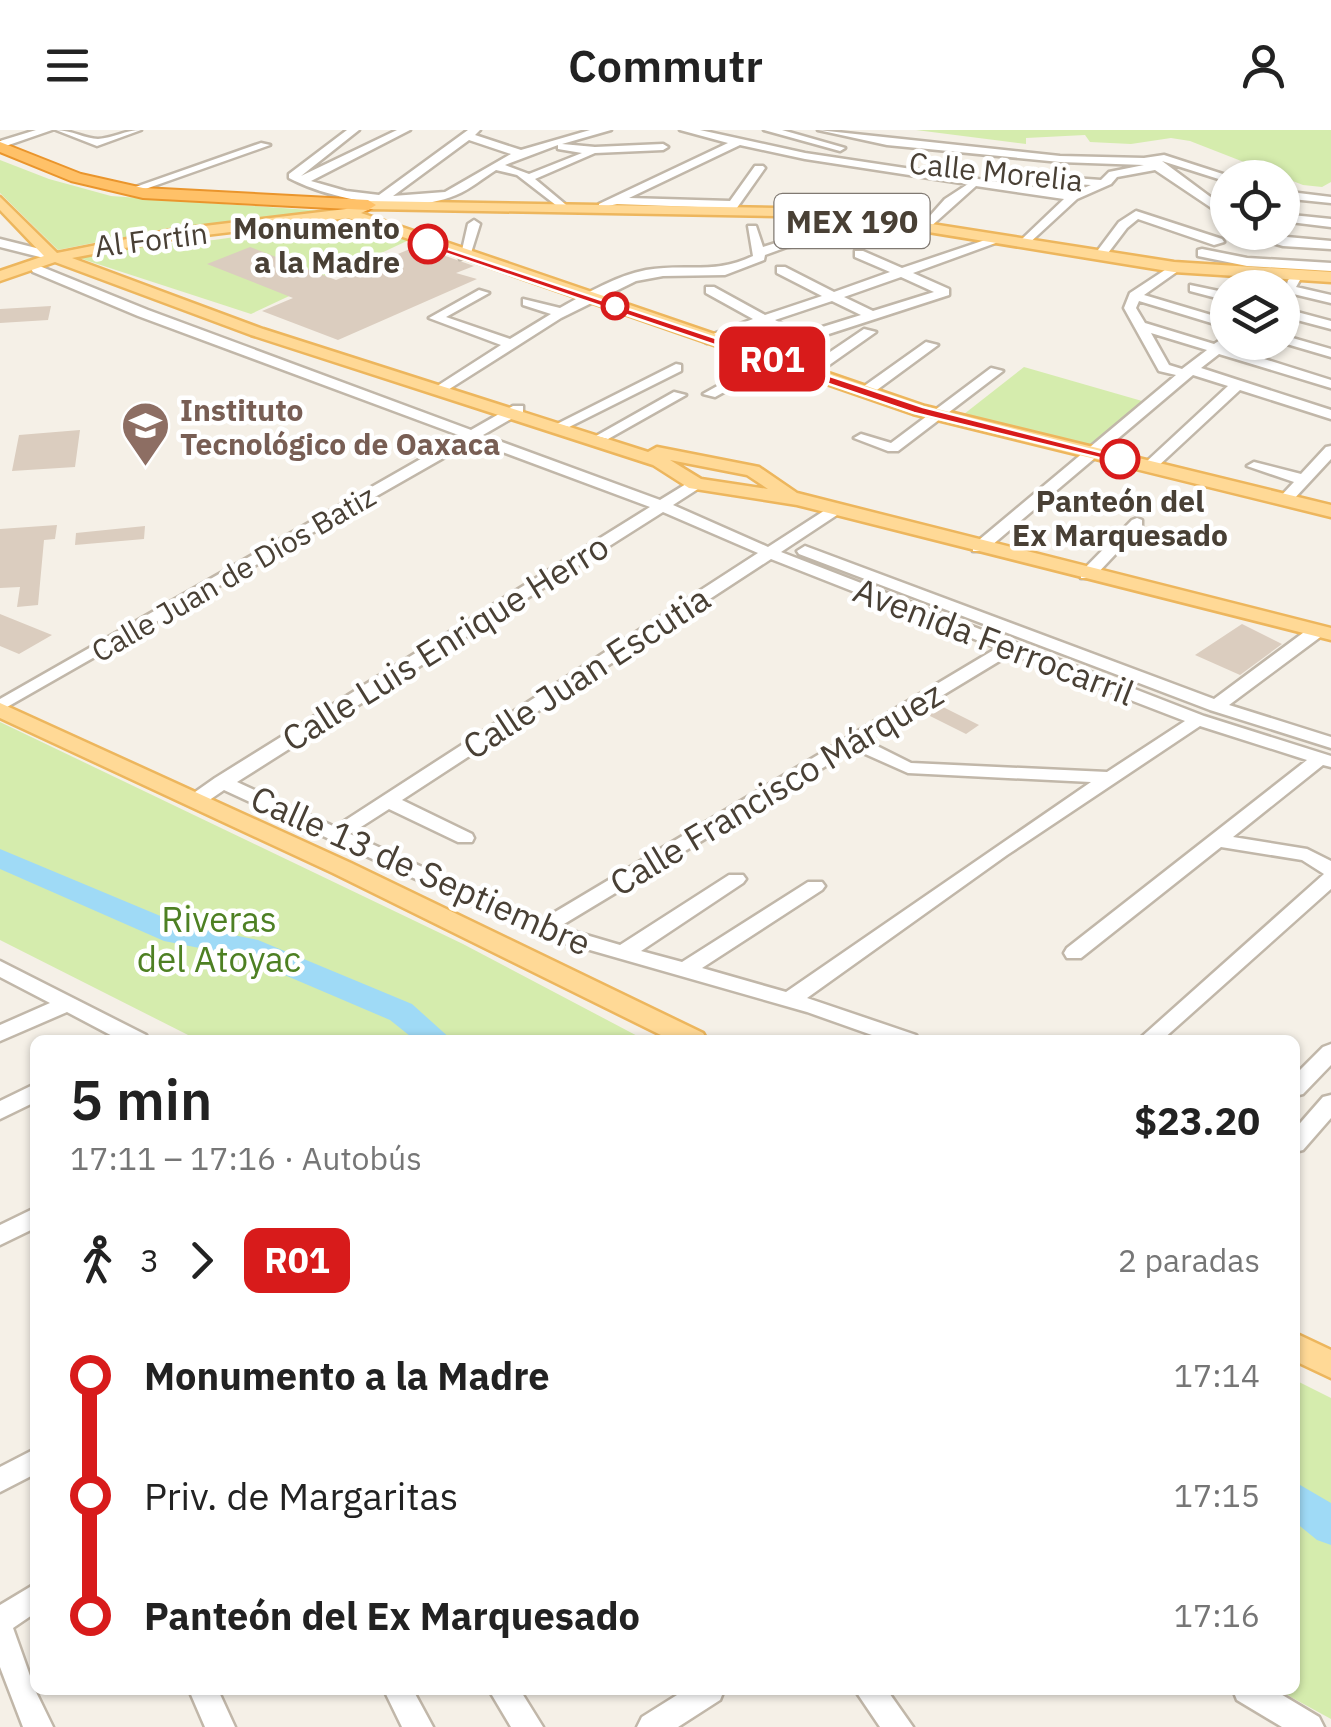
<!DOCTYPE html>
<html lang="es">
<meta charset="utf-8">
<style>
body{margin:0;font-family:"IBM Plex Sans",sans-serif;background:#f2f2f2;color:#222;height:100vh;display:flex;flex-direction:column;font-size:38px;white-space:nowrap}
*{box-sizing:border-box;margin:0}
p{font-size:32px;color:#767676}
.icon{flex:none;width:55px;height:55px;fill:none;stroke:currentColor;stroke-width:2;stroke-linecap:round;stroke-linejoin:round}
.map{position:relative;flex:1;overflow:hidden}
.details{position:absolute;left:30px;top:905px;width:1270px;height:660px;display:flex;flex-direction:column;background:#fff;border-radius:15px;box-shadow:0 2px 8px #0004}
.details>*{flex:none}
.badge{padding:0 20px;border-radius:15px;font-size:35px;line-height:65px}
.controls{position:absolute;left:1210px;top:30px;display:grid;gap:20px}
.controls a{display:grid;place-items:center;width:90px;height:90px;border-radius:50%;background:#fff;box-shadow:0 2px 8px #0004;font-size:50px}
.map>.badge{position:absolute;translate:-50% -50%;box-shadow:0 0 0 5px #fff}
.legs{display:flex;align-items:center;gap:15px;height:110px;padding:0 40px;font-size:32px}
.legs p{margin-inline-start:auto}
.overview{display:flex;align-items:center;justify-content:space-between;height:170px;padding:0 40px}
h1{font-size:55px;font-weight:600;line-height:75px}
ul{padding:0 40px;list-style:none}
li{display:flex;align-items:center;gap:35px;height:120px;font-size:38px}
li i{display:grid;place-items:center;width:15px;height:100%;margin:0 12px;background:currentColor}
li i::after{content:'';width:25px;height:25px;margin:-12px;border:8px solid;border-radius:50%;background:#fff}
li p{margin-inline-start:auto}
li:first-child i{background:linear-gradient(#0000 50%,currentColor 0)}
li:last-child i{background:linear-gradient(currentColor 50%,#0000 0)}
header{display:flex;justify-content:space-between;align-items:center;height:130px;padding:0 40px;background:#fff;font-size:45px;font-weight:600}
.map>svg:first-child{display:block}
.green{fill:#d5ecad}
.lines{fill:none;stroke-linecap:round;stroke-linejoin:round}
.river{fill:#9fdaf6;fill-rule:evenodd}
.building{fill:#dbcdbf}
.minor-casing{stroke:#c1b7a9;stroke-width:5}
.major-casing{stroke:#edb65d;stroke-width:5}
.highway-casing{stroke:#ea952c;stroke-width:4}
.minor{fill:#fff;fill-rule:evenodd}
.major{fill:#ffd996;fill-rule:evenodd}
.highway{fill:#ffc168;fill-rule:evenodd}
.line-1{fill:#d81b1b;stroke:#fff;stroke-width:2.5}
.stop-1-dot{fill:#fff;stroke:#d81b1b;stroke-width:5}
.labels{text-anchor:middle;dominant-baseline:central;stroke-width:9;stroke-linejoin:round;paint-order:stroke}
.far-street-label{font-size:30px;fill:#494035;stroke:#fff}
.far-stop-label{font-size:30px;font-weight:bold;fill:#494035;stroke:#fff;text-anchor:end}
.far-education-label{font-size:30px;font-weight:bold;fill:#785e54;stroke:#fff;text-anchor:start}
.shield{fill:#fff;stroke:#807972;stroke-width:2.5}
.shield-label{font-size:32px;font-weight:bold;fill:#494035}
.street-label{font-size:35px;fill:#494035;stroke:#fff}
.park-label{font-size:35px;fill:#4e8023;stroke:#fff}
</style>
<header><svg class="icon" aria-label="menu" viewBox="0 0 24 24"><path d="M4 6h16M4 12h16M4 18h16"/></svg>Commutr<svg class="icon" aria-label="person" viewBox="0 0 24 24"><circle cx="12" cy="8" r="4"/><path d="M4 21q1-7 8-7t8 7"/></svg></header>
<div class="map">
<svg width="1331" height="1597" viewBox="0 0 1331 1597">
<rect width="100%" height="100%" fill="#f5f0e7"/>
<path class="green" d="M916,0H1331V52L1322,57L1303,55L1190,11L1171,8L1131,14L1090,12L1085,5L1026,8V14Z
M0,30L49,49L111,66L337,82L113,109L58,120L0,63Z
M333,93L370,96L409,110L251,184L76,127L130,116L214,110Z
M1024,237L1149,273L1095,319L959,288Z
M0,592L463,814L645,910H198L0,810Z
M1295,1250L1331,1268V1589L1278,1560H1295Z"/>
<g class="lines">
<path class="river" d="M0,719L182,795L258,810L412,874L452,910H415L390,890L240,826L164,811L0,739Z
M1295,1352L1331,1373V1415L1317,1410L1295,1392Z"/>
</g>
<path class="building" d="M417,116L474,136L456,143L477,149L338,210L262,181L293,168L207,134L250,117L336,150Z
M51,176L48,190L0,193V179Z
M80,300L75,337L12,341L19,305Z
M57,395L55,409L44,410L38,475L17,477L20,457L0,458V399Z
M145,396L144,409L75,415L76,403Z
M0,484L52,505L19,524L0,516Z
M1242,494L1282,514L1240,545L1195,525Z
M939,575L979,595L966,604L924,583Z"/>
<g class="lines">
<defs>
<path id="minor" d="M36,0H52L0,18V11Z
M56,0C71,0 86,9 98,9C113,8 126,0 141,0L97,16Z
M347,0H359L301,46L397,0H410L311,51L346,61L379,65L468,0H480L475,5L521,20L590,0H611L562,14L595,17L663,14L668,17L663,20L595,23L535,49L565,74L567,76L561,79L517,45L496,40C483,48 471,59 456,65C411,85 331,70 289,48V44ZM469,10L511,24L445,62L393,66ZM558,15V19L582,23L529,44L505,35Z
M680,0H700L805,23L1072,63L1091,55L1031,51L1025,48L1031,45L1101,50L1109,42L1144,35L1060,32L887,15L818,0L1060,26L1144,28L1164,25L1232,47L1228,48V52L1162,31L1228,80V89L1155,40L1117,47L1111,54L1077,69L1026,116L1022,115V109L1064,69L976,56L928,99L923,93L857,81L863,77L929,87L945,69L968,54L805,29L740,15L629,68L730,71L755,36H763L765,38L734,82H726L725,78L617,74L599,78V74L728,13Z
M764,0H782L845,18L840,21Z
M261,13L270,15L134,63L124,61Z
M1282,61L1331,67V73L1282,68Z
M1136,81L1222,109L1224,112L1214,115L1138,89L1127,98L1105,127H1097L1095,124L1119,92Z
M1282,84L1331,89V97L1282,91Z
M474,90L480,94L470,126L460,129L468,94Z
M748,96H756L763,117L785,110L873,100L879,104L873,108L787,117L765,125L764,130L725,145L663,146L636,151L561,188L443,263L431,260L501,215L429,188L479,160L489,163L446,187L510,209L551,184L523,175V169L560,178C587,163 616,146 646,140C686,133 714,145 753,126Z
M1233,102L1331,111V119L1283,116Z
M991,108L1001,111L913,143L949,159V165L804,212L750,224L743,220L745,217L787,208L763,194L707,213L700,209L753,189L706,163V157H714L765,185L822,166L777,143V137H785L834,162L890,142L855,127V121H863L902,138ZM901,147L934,162L873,181L844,167ZM832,171L861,185L800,204L775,190Z
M0,109L56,123L58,126L52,130L0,117Z
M1202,119L1247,128L1331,133V141L1247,136L1198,126V120Z
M37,135L148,180L471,300L513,276H523V282L483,305L660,370L691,351H701V357L673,375L768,417L830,377H840V383L781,422L1204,586L1331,626V637L1323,635L1233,707L1307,719L1331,731V759L1162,910H1138L1324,744L1302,730L1221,717L1081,828H1067L1064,823L1067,818L1307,630L1200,596L1007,725L807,868L916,905L919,910H886L807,882L534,804L224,660L202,675H188L186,671L188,667L215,648L650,377L473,311L0,581V569L461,306L138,186L33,142L31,139ZM663,382L758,423L335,697L237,652ZM771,429L997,518L540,791L350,704L389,679L458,712H472L474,708L472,704L402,670ZM1011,524L1185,591L1107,642L911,633L867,611ZM854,619L908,643L1091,652L786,862L702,838L822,760L825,756L822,752H808L682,832L641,821L743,753L746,749L743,745H729L620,815L559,797Z
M1168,138L1178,141L1144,165L1228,190V198L1139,171L1136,178L1145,193L1214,214L1228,205V212H1232L1226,217L1331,250V258L1219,224L1201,238L1331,280V289L1240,260L1156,338H1146V332L1228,256L1193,245L985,421H973V415L1176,245L1159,241L1124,178L1130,163ZM1151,203L1207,220L1182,239L1169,235Z
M1294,146L1300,150L1296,157L1331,165V173L1285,162L1288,150Z
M1190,155L1228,163V171L1190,161Z
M1282,178L1331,191V199L1282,186Z
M864,199L876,202L815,245H805V239Z
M1282,205L1331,219V227L1280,212H1282Z
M926,212L938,215L870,265H860V259Z
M773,225L778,226V232L715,267L703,264Z
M676,234L681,235V241L569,297L557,294Z
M991,238L1003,241L898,321H888L854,308L861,304L891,313Z
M674,262L686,265L608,309L596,306Z
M1331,316V329L1292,371L1287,373L1279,368L1294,352L1247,336L1254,332L1301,344L1326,317Z
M1137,388L1142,390V396L1093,448H1081V442L1132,390Z
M805,416L1214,569L1311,497H1323V505L1229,575L1331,607V618L1210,580L799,424L797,421Z
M0,831L146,905L149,910H120L67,882L0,911V895L50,873L0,847Z
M1331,914V935L1303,964L1295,966V945L1323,917Z
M35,954V972L0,989V971Z
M1331,965V988L1303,1020L1295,1022V999L1323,967Z
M35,1078V1098L0,1115V1095Z
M35,1319V1344L0,1362V1337Z
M35,1454V1483L13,1498L35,1560L53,1597H23L0,1537V1475Z
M189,1560H218L235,1597H205Z
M384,1560H413L433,1597H402Z
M489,1560H520L543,1597H511Z
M685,1560H724L720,1570L678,1597H637L642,1587Z
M855,1560H887L913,1597H880Z
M1233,1560H1274L1319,1587L1324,1597H1282L1237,1570Z"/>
<path id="major" d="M0,67L57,123L172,100L346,79L368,71L836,79L1174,132L1331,142V152L1174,142L836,87L370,79L361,83L925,276L1331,375V387L913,284L348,88L172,109L72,128L263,199L648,322L657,317L759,337L797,363L1331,498V510L797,375L689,358L653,335L251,205L55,132L0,151V141L44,126L0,80ZM670,330L747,345L768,359L701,349Z
M0,573L351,733L703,903L707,910H671L333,743L0,588Z
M1295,1203L1331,1220V1248L1295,1231Z"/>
<path id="highway" d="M0,12L81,44L143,58L368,70L376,75L368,80L143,68L71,51L0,22Z"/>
</defs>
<use href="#minor" class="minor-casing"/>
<use href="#major" class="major-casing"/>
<use href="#highway" class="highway-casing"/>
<use href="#minor" class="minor"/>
<use href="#major" class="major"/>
<use href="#highway" class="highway"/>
</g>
<path class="line-1" d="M424,111L923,277L1127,329L1120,333L914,283L424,116Z"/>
<defs>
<symbol id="university-pin" viewBox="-11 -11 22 30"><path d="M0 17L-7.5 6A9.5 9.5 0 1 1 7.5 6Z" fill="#8d6e63" stroke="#fff"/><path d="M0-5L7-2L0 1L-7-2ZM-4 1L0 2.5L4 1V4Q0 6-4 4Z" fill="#fff"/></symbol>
</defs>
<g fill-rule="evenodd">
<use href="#university-pin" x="118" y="268" width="55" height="75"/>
</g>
<g class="stop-1-dot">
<circle cx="428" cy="114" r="18"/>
<circle cx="615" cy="176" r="12"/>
<circle cx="1120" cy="329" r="18"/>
</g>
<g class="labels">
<g class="far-street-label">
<text transform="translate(996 41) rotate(6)">Calle Morelia</text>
<text transform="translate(151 109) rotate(-7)">Al Fortín</text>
<text transform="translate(233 443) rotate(-30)">Calle Juan de Dios Batiz</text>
</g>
<g class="far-stop-label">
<text x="400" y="97">Monumento<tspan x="400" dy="34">a la Madre</tspan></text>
<text x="1120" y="370" text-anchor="middle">Panteón del<tspan x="1120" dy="34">Ex Marquesado</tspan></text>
</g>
<g class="far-education-label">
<text x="180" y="279">Instituto<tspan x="180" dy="34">Tecnológico de Oaxaca</tspan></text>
</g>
<rect class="shield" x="774.5" y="64" width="155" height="54" rx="8"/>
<g class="shield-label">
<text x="852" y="91">MEX 190</text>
</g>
<g class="street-label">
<text transform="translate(994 511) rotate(21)">Avenida Ferrocarril</text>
<text transform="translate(445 512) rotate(-32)">Calle Luis Enrique Herro</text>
<text transform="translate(586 542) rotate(-33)">Calle Juan Escutia</text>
<text transform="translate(776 658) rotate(-31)">Calle Francisco Márquez</text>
<text transform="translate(421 740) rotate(24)">Calle 13 de Septiembre</text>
</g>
<g class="park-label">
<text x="219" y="789">Riveras<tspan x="219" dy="40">del Atoyac</tspan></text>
</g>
</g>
</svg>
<div class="controls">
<a><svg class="icon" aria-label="locate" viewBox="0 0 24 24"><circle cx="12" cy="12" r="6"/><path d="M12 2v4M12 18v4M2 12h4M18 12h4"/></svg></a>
<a><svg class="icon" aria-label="layers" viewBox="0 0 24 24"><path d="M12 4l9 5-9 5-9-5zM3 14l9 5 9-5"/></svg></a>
</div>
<b class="badge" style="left:772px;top:229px;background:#d81b1b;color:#fff">R01</b>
<section class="details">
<div class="overview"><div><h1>5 min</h1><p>17:11 – 17:16 · Autobús</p></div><b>$23.20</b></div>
<div class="legs"><svg class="icon" aria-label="walk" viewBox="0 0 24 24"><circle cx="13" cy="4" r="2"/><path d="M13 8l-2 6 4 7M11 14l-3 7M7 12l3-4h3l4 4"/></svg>3<svg class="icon" aria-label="forward" viewBox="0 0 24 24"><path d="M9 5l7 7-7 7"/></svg><b class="badge" style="background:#d81b1b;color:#fff">R01</b><p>2 paradas</p></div>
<ul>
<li><i style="color:#d81b1b"></i><b>Monumento a la Madre</b><p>17:14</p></li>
<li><i style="color:#d81b1b"></i><span>Priv. de Margaritas</span><p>17:15</p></li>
<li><i style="color:#d81b1b"></i><b>Panteón del Ex Marquesado</b><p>17:16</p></li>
</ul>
</section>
</div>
